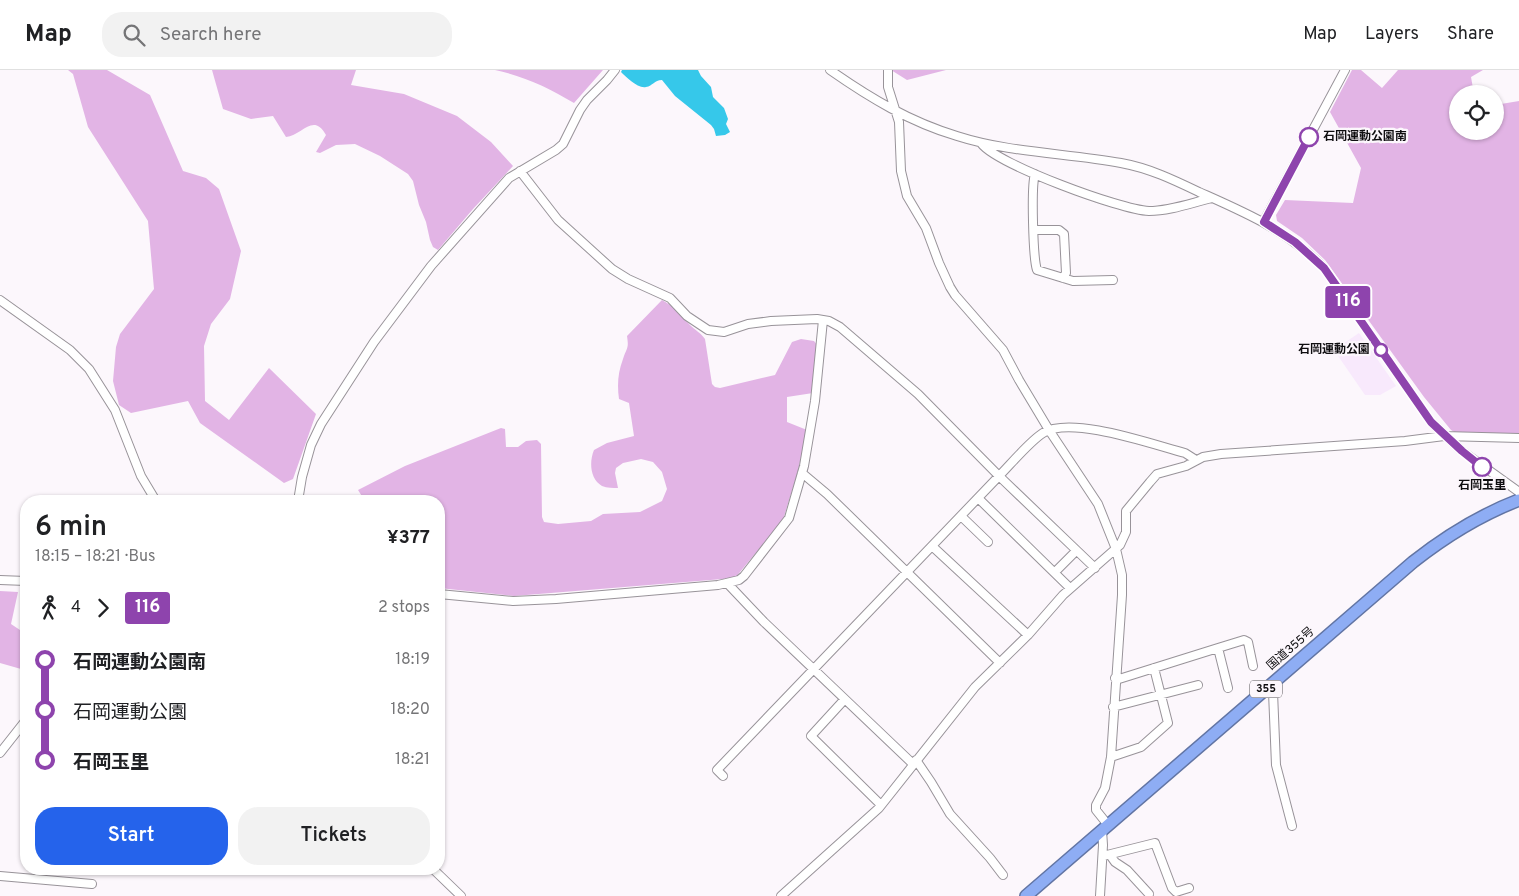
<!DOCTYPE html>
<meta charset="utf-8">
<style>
body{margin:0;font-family:Overpass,"Noto Sans JP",sans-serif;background:#f2f2f2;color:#202124;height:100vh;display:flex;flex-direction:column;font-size:19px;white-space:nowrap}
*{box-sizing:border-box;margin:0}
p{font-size:16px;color:#757577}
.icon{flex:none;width:28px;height:28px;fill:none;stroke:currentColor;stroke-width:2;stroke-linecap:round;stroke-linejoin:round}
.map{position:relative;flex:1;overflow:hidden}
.panel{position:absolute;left:20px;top:425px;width:425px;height:380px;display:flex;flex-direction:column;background:#fff;border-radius:20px;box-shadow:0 1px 4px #0004}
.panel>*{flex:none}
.badge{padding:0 10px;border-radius:4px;font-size:18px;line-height:32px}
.buttons{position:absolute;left:1449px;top:15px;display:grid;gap:10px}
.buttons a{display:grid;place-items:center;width:55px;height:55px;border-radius:50%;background:#fff;box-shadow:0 1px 4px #0004;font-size:25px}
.map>.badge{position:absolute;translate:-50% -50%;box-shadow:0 0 0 2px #fff}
.legs{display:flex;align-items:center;gap:8px;height:55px;padding:0 15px;font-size:16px}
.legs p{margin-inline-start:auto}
.summary{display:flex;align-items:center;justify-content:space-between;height:85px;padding:0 15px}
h1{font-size:28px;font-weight:600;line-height:38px}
.action{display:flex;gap:10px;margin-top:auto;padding:10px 15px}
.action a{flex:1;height:58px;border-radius:20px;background:#2563eb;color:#fff;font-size:20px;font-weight:600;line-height:58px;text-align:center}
.action a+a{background:#f2f2f2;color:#202124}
ul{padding:0 15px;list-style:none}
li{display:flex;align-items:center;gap:18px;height:50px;font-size:19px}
li i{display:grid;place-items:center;width:8px;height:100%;margin:0 6px;background:currentColor}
li i::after{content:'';width:12px;height:12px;margin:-6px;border:4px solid;border-radius:50%;background:#fff}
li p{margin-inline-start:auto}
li:first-child i{background:linear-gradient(#0000 50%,currentColor 0)}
li:last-child i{background:linear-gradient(currentColor 50%,#0000 0)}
header{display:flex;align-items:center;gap:30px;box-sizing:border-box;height:70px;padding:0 25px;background:#fff;border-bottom:1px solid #e0e0e0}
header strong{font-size:24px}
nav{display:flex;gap:28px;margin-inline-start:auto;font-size:18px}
.search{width:350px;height:45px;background:#f2f2f2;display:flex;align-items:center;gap:12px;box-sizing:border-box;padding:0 18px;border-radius:20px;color:#757577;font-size:19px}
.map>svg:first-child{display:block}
.commercial{fill:#f8e9fc}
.green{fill:#e2b4e5}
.water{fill:#36c8ea}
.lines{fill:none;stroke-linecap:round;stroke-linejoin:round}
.minor-casing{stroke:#989399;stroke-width:10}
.highway-casing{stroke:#6275a4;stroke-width:14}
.minor{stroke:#fff;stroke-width:8}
.highway{stroke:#8eadf4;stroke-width:11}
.line-1-casing{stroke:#fff;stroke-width:11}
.line-1{stroke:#8e44ad;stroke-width:8}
.stop-1-dot{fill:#fff;stroke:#8e44ad;stroke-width:2.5}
.labels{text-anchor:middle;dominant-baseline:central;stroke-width:4.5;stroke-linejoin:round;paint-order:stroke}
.shield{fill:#fcf7fc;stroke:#565457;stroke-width:1}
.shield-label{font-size:11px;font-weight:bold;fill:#0f0e10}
.stop-label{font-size:12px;font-weight:bold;fill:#0f0e10;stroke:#fcf7fc;text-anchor:start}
.street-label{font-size:12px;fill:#0f0e10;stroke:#fcf7fc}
</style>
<header>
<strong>Map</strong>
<div class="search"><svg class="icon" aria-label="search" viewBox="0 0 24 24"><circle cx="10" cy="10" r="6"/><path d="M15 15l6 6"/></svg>Search here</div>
<nav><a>Map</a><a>Layers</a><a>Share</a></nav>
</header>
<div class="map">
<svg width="1519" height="826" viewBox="0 0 1519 826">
<rect width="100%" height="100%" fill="#fcf7fc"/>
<path class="commercial" d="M1359,263L1396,316L1380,325H1365L1334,280Z"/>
<path class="green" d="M68,0H107L150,25L183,101L206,108L219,119L241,181L230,229L211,254L204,276L205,331L229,350L269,298L316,344L293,409L284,413L200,353L188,331L131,343L119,335L113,311L116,277L120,264L154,219L148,151L88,57L73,4Z
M212,0H356L351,15L404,24L457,46L491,72L513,96L473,139L438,180L433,177L430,170L426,152L419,135L413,111L408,104L380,86L355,74L336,75L320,83L316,82L326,65C313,42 302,66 286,67L273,46L251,49L223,39Z
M495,0H603L574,33C549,18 524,6 495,0Z
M891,0H946L907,10Z
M1352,0H1361L1382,18L1398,0H1483L1471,7L1474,24H1458V61H1495V35L1519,31V365L1456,363L1451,360L1424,327L1325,190L1302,168L1277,151L1276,145L1285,130L1353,133L1361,98L1330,42Z
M662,230C674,236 681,246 690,255C695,260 701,263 705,269L712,314L715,317L720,318L775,305L792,272L801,269L814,271L818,276L813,323L787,327V352L807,360L798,401L783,450L735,508L514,526L439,518V431H365L358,420L405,396L501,358L505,359L506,377H518L526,371L537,370L541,374L542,447L544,452L558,454L591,451L603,444L640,442L662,431L667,419L662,402L653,392L641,389L623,393L616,398L615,403L618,418C613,418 607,418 602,416C590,409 589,392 594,380L607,373L634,366L629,333L619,329C617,315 618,302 623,289C627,277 629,279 627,266Z
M0,521L18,522L11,554L26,564V593L21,599L0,593Z"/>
<path class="water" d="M622,0H698L701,6L711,17L713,27L724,38L728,49L726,54L730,62L725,65L716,66L714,59L711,55L675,26L662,10C654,10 653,16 646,17C638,19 626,7 621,2Z"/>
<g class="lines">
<defs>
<path id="minor" d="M830,0C870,28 910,52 957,66C1010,83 1067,83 1121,93C1149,98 1174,110 1199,122C1246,143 1287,160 1324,198L1431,352L1462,381L1519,422
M888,0V17L899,52L901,101L907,126L926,158L939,193L950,217L955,225L1003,280L1019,310L1049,360L1098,434L1116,479L1122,505V525L1111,687L1105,718L1096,735V740L1108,755
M981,73C996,94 1121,140 1149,141C1170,141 1191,133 1212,128
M520,101L558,150L612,199L628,209L670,228L687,246L708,260L724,262L748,254L771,251L817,249L829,251L840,257L918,324L999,406L1095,498
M1035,104C1031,116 1033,188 1037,200L1073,211L1113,210
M1264,151L1345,0
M1034,160H1059L1064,164L1066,203L1063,208
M0,230L70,280L89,299L115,340L141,406L156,431
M802,403L827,424L1000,593
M978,428L1070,518
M298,431L302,407L311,375L321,354L374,272L431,196L509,108L556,80L563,74L580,40L587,30L607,10L615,0
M961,446L988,472
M932,476L1028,565
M1055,502L1076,481
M0,510L26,511
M727,513L764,552L913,694
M439,524L513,531L556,529L718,515L739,510L744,506L789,448L804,396L815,331L823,250
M1218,578L1244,570L1248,572L1253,596
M1115,608L1119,609L1218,578L1228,618
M1269,617L1273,622L1276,695L1292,756
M844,630L811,666L881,735
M1113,637L1198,615
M0,683L26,650
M1111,687L1141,677L1168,653L1154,598
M916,690L931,712L950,744L990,788L1003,805
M723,706L717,700L999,406C1010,395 1030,371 1043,363C1071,345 1154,375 1185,383L1196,390
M1110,785L1115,792L1127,800L1149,824
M1103,786L1155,773L1172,818L1176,822L1189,818
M433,799L461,826
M0,806L92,814
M781,826L879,738L975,617L1028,565L1063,525L1120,475L1126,462V441L1150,412L1157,404L1186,396L1203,387L1221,384L1405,371L1444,366L1519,368
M1100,826L1103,775L1102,760"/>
<path id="highway" d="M1026,826L1413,492C1446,466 1480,445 1519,430"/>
</defs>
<use href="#minor" class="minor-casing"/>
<use href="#highway" class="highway-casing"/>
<use href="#minor" class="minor"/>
<use href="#highway" class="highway"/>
</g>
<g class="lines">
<defs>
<path id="line-1" d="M1309,67L1264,152L1295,172L1324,198L1431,352L1462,381L1482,397"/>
</defs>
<use href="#line-1" class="line-1-casing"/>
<use href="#line-1" class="line-1"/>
</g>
<g class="stop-1-dot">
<circle cx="1309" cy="67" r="9"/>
<circle cx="1381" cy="280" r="6"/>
<circle cx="1482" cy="397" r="9"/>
</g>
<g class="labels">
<rect class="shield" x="1250" y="610.5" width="32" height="17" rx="4"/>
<g class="shield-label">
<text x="1266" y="619">355</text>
</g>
<g class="stop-label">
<text x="1323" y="67">石岡運動公園南</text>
<text x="1370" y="280" text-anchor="end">石岡運動公園</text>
<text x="1482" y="416" text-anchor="middle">石岡玉里</text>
</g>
<g class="street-label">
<text transform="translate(1291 579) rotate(-41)">国道355号</text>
</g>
</g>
</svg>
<div class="buttons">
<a><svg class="icon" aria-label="locate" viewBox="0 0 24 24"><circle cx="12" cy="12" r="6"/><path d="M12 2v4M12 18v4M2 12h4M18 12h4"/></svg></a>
</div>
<b class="badge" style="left:1348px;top:232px;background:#8e44ad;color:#fff">116</b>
<section class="panel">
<div class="summary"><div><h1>6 min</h1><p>18:15 – 18:21 · Bus</p></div><b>¥377</b></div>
<div class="legs"><svg class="icon" aria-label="walk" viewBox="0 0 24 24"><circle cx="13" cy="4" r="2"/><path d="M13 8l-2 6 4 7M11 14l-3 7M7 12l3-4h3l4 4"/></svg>4<svg class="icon" aria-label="forward" viewBox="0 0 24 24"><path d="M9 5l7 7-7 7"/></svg><b class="badge" style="background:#8e44ad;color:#fff">116</b><p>2 stops</p></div>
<ul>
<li><i style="color:#8e44ad"></i><b>石岡運動公園南</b><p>18:19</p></li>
<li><i style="color:#8e44ad"></i><span>石岡運動公園</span><p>18:20</p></li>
<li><i style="color:#8e44ad"></i><b>石岡玉里</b><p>18:21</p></li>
</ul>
<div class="action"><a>Start</a><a>Tickets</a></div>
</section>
</div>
